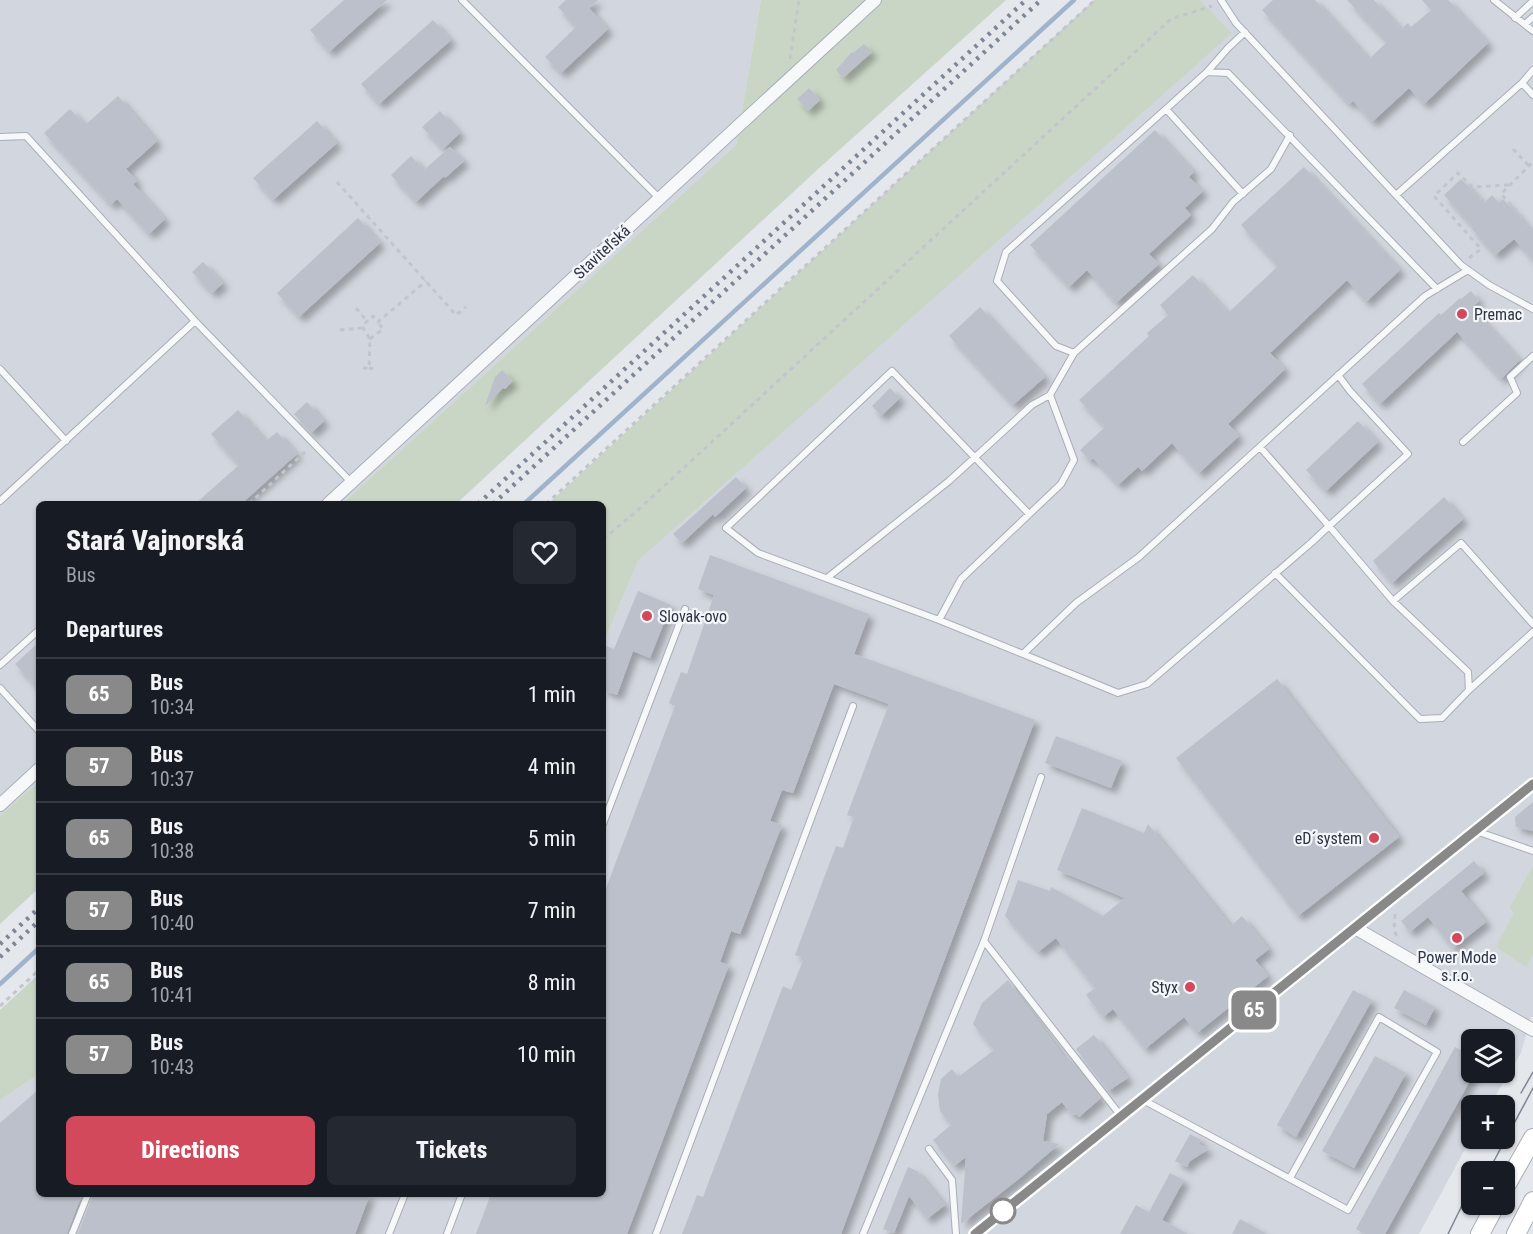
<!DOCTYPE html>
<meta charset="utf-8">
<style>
body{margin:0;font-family:"Roboto Condensed",sans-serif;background:#242831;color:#f1f3f6;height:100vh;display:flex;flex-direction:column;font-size:22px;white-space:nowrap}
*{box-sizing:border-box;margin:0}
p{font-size:20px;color:#9ea1a6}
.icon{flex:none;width:33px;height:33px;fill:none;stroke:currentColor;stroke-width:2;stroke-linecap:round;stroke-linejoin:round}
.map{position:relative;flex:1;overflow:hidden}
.sheet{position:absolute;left:36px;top:501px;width:570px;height:696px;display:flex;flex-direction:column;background:#171b24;border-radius:9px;box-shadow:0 2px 4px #0004}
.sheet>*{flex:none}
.badge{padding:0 12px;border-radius:9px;font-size:21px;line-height:39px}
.tools{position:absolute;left:1461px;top:1029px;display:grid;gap:12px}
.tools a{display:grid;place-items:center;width:54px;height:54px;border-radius:9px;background:#171b24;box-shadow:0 2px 4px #0004;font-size:30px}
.map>.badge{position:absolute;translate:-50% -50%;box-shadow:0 0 0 3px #fff}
h2{padding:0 30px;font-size:22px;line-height:54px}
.round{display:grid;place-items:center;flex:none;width:63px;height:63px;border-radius:9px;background:#242831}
.summary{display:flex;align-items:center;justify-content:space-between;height:102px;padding:0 30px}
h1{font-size:28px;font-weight:800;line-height:45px}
.action{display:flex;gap:12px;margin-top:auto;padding:12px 30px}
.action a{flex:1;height:69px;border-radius:9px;background:#d1495b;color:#fff;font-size:24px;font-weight:800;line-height:69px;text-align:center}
.action a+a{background:#242831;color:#f1f3f6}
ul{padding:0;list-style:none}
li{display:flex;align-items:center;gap:18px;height:72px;padding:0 30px;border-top:2px solid #363941}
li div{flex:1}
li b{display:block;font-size:22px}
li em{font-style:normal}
li .badge{min-width:66px;font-weight:700;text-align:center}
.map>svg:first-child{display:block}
.built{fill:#d2d6de;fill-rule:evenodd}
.green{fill:#c9d6c5}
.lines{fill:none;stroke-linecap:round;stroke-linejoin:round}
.stream{stroke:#9fb4cc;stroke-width:4.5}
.building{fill:#bbc0ca;filter:url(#shadow)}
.lane-casing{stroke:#a9aeb7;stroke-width:8}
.street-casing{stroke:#a9aeb7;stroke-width:14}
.secondary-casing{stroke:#a9aeb7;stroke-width:20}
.path{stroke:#c2c5cb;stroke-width:3;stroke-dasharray:4.5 4.5;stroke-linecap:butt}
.lane{stroke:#f7f8fa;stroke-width:6}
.street{stroke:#f7f8fa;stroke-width:12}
.secondary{stroke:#fff;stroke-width:18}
.tram{stroke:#7d8696;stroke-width:1.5}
.rail{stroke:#7d8696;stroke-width:4.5;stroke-dasharray:3 6;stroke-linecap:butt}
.line-casing{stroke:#fff;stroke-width:14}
.line{stroke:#898989;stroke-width:9}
.poi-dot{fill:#d1495b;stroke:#f4f6f9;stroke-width:2}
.stop-dot{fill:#fff;stroke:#898989;stroke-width:3}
.labels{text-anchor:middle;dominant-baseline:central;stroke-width:4.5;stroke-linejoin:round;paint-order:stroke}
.street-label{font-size:16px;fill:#2b3445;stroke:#f4f6f9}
.poi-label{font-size:16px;fill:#2b3445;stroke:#f4f6f9;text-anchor:start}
</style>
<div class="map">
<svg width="1533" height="1234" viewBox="0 0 1533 1234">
<defs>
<filter id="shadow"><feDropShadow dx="5.5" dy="5.5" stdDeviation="3" flood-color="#0004"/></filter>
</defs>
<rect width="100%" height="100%" fill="#e4e7ec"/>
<path class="built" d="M0,0H761L736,145L342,504H39V781L0,816Z
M1200,0H1533V1017H1531L1521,1053L1490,1105L1472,1106L1471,1138L1419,1234H0V1100L39,1074V1194H603V638L605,639L638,561L1231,33ZM1472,1040H1504V1072H1472Z"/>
<path class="green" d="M761,0H1006L817,170L456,504H342L736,145Z
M1094,0H1200L1232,33L638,561L605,639L603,638V504H548Z
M39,781V888L0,924V816Z
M1533,866V954L1526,967L1496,947L1514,913L1510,907Z
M39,974V1074L0,1100V1010Z"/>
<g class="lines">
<path class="stream" d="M524,504L1074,0
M0,984L39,948"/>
</g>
<path class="building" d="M344,0H387L329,52L310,30Z
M566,0H598L589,8L608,29L561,73L545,57L576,27L558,7Z
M1273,0H1315L1369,59L1387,42L1347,0H1374L1401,29L1408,23L1411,27L1431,10L1422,0H1448L1488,43L1424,104L1409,88L1372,122L1353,101L1349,104L1262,10Z
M433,20L451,40L379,104L361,84Z
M864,44L872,52L843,78L836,70L852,52L853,53Z
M809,88L820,100L808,111L797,99Z
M118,96L157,141L126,169L137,181L133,184L165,219L149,234L117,199L111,205L44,133L70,109L85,125Z
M440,111L460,133L443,149L422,127Z
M317,121L337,143L273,200L253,178Z
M1155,130L1194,172L1189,177L1203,191L1185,208L1191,215L1149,254L1159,264L1116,303L1087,270L1069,287L1030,245Z
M450,147L464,161L445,178L444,176L416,202L391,175L411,156L424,170Z
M1304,167L1400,270L1366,302L1347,280L1270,353L1285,369L1228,424L1239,436L1199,473L1172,443L1142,471L1138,467L1118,485L1093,458L1090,461L1080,450L1105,427L1079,400L1149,336L1147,333L1168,315L1160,305L1193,275L1228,313L1278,266L1241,225Z
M1461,179L1484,203L1492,195L1499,203L1503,199L1533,232V260L1514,239L1495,255L1472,229L1473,227L1444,195Z
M358,218L380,243L299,317L277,293Z
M203,262L223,283L212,293L192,272Z
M1471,291L1479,301L1472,308L1520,360L1501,379L1457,332L1380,404L1362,384L1439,313L1441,315L1460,298L1461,299Z
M980,307L1045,377L1013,405L949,336Z
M502,370L513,381L505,389L503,388L485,406L495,377Z
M890,388L900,398L881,416L872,406Z
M307,402L324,421L311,433L294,414Z
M238,410L266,441L277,432L297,454L241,504H195L239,465L211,434Z
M1358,421L1378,442L1326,491L1306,470Z
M736,477L746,488L715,517L713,514L682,543L673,534Z
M1444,497L1463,519L1392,583L1373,561Z
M710,555L869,614L854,654L1035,720L841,1234H682L697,1195L703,1197L783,986L791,990L804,958L795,955L836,846L843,848L854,817L847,815L889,704L834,684L793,793L782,790L770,821L782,825L740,934L731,931L720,962L729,965L627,1234H476L491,1194H603V896L675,706L669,703L681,672L687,674L714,595L698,589Z
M638,591L671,605L650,658L633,651L617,695L603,690V645L614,649Z
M39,642V690L15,664Z
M1277,679L1399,837L1298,916L1176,758Z
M1056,736L1122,761L1111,788L1045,763Z
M1533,802V831L1516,827L1515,817Z
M1082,808L1144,833L1148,824L1231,926L1242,916L1269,949L1255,960L1268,976L1197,1033L1184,1017L1145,1049L1113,1009L1103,1017L1086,995L1095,988L1056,938L1038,952L1005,916L1018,880L1050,891L1051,887L1103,916L1125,898L1057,870Z
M1474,861L1484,873L1461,891L1486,922L1453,948L1428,917L1410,932L1401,921Z
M1008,980L1065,1058L1067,1056L1101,1098L1079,1117L1077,1115L1071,1114L1062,1102L1047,1114L1043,1141L1059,1144L1020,1178L961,1224L966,1157L954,1166L933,1140L951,1125L940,1111L938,1094L941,1079L952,1069L958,1077L994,1050L973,1024L982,1003Z
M1353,990L1372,1000L1296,1137L1277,1125Z
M1404,990L1435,1007L1426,1025L1394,1008Z
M1094,1035L1128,1078L1108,1091L1076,1049Z
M1455,1047L1472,1056V1077L1385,1234H1365L1356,1229Z
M1375,1056L1406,1073L1354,1168L1322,1151Z
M39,1089V1194H82L67,1234H0V1123Z
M1190,1134L1201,1140L1199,1144L1209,1149L1190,1161L1187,1167L1175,1161Z
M908,1167L917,1171L945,1205L927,1219L909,1196L894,1233L883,1229Z
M1170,1173L1184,1180L1162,1220L1188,1234H1120L1136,1205L1149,1212Z
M93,1194H370L355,1234H78Z
M1240,1219L1267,1234H1232Z"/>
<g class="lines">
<defs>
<path id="lane" d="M462,0L660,199
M1221,0L1236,23L1461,265L1489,285L1533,309
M1494,0L1533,31
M1515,18L1533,1
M1525,24L1533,17
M1245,32L1228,48L1207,72L1228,73L1437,289
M1207,72L1166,109L1243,194
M1522,83L1533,95
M1290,135L1271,169L1233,202L1212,229L1074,353L1050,395L1074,460L1061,484L961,579L939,620L1023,654L1076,603L1139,557L1425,296L1468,270
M0,137L26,136L195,321L351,482
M1396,195L1522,83L1533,70
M1074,353L1056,346L997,281L1006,252L1166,109
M0,369L66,441
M1463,442L1517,393L1510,377L1533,356
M0,501L195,321
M1275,573L1420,719L1442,718L1469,690L1468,672L1393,601L1329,526L1408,454L1350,391L1338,375
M827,578L949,481L1032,405L1050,395
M1393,601L1461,543L1533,624
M939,620L758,553L726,528L892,371L1029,514
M1023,654L1118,693L1147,684L1312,542L1329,526L1260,447
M0,665L39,630
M0,688L39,731
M1469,690L1533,632
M603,824L685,609
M1476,831L1533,851
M984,941L1121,1116
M1143,1100L1348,1210L1437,1052L1379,1017L1290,1178
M929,1149L952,1180L956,1234
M72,1234L88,1194
M389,1234L405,1194
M447,1234L462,1194
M656,1234L853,706
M863,1234L984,941L1041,777"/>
<path id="street" d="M328,504L875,0
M0,805L39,769
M1355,928L1533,1030
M975,1234L1533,784"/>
<path id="secondary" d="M1504,1189L1533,1138
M1480,1234L1496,1204
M1516,1234L1533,1201"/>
</defs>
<use href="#lane" class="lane-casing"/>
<use href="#street" class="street-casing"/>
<use href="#secondary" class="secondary-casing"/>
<path class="path" d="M790,59L799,0
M1513,149L1529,166
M337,182L456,315L466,307
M1530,225L1501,194L1533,162
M1469,258L1481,249L1434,196L1458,173L1472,187L1510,185
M356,308L367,321
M340,330L362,328
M370,339L383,329L378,322
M363,368H369L370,339L362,326L373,316L378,322L426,281
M369,368L375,369
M249,504L307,450
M546,504L1095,0
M603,539L638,510L1171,19L1212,6
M1395,914L1394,929L1397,937
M0,1006L39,970"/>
<use href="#lane" class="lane"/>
<use href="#street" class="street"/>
<use href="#secondary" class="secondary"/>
<path class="tram" d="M1521,1093L1533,1072
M1488,1172L1533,1088
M1448,1234L1472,1185"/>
<path class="rail" d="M478,504L1026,0
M493,504L1041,0
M0,944L39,908
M0,957L39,921"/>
</g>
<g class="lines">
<defs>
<path id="line" d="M975,1234L1533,784"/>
</defs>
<use href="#line" class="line-casing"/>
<use href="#line" class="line"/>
</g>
<g class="poi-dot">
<circle cx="1462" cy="314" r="6"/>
<circle cx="647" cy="616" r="6"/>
<circle cx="1374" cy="838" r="6"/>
<circle cx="1457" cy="938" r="6"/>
<circle cx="1190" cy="987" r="6"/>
</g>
<circle class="stop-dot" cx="1003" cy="1211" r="12"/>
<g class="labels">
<g class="street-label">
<text transform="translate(602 252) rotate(-43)">Staviteľská</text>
</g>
<g class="poi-label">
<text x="1474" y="314">Premac</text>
<text x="659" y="616">Slovak-ovo</text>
<text x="1362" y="838" text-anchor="end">eD´system</text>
<text x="1457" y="957" text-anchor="middle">Power Mode<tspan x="1457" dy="18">s.r.o.</tspan></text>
<text x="1178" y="987" text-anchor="end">Styx</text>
</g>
</g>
</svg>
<div class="tools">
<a><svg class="icon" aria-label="layers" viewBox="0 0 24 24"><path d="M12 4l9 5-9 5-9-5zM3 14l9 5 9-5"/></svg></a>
<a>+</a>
<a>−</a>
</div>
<b class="badge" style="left:1254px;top:1010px;background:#898989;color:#fff">65</b>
<section class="sheet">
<div class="summary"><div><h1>Stará Vajnorská</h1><p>Bus</p></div><a class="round"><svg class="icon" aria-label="heart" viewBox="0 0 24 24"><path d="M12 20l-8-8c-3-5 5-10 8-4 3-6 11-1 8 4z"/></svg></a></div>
<h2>Departures</h2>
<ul>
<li><span class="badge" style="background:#898989;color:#fff">65</span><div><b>Bus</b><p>10:34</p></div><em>1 min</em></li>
<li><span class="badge" style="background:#898989;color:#fff">57</span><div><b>Bus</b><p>10:37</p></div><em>4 min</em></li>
<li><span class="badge" style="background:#898989;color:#fff">65</span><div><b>Bus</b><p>10:38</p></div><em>5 min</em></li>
<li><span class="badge" style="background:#898989;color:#fff">57</span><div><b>Bus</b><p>10:40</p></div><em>7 min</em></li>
<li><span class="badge" style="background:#898989;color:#fff">65</span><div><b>Bus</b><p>10:41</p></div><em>8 min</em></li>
<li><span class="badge" style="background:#898989;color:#fff">57</span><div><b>Bus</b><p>10:43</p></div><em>10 min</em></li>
</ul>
<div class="action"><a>Directions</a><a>Tickets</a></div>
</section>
</div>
